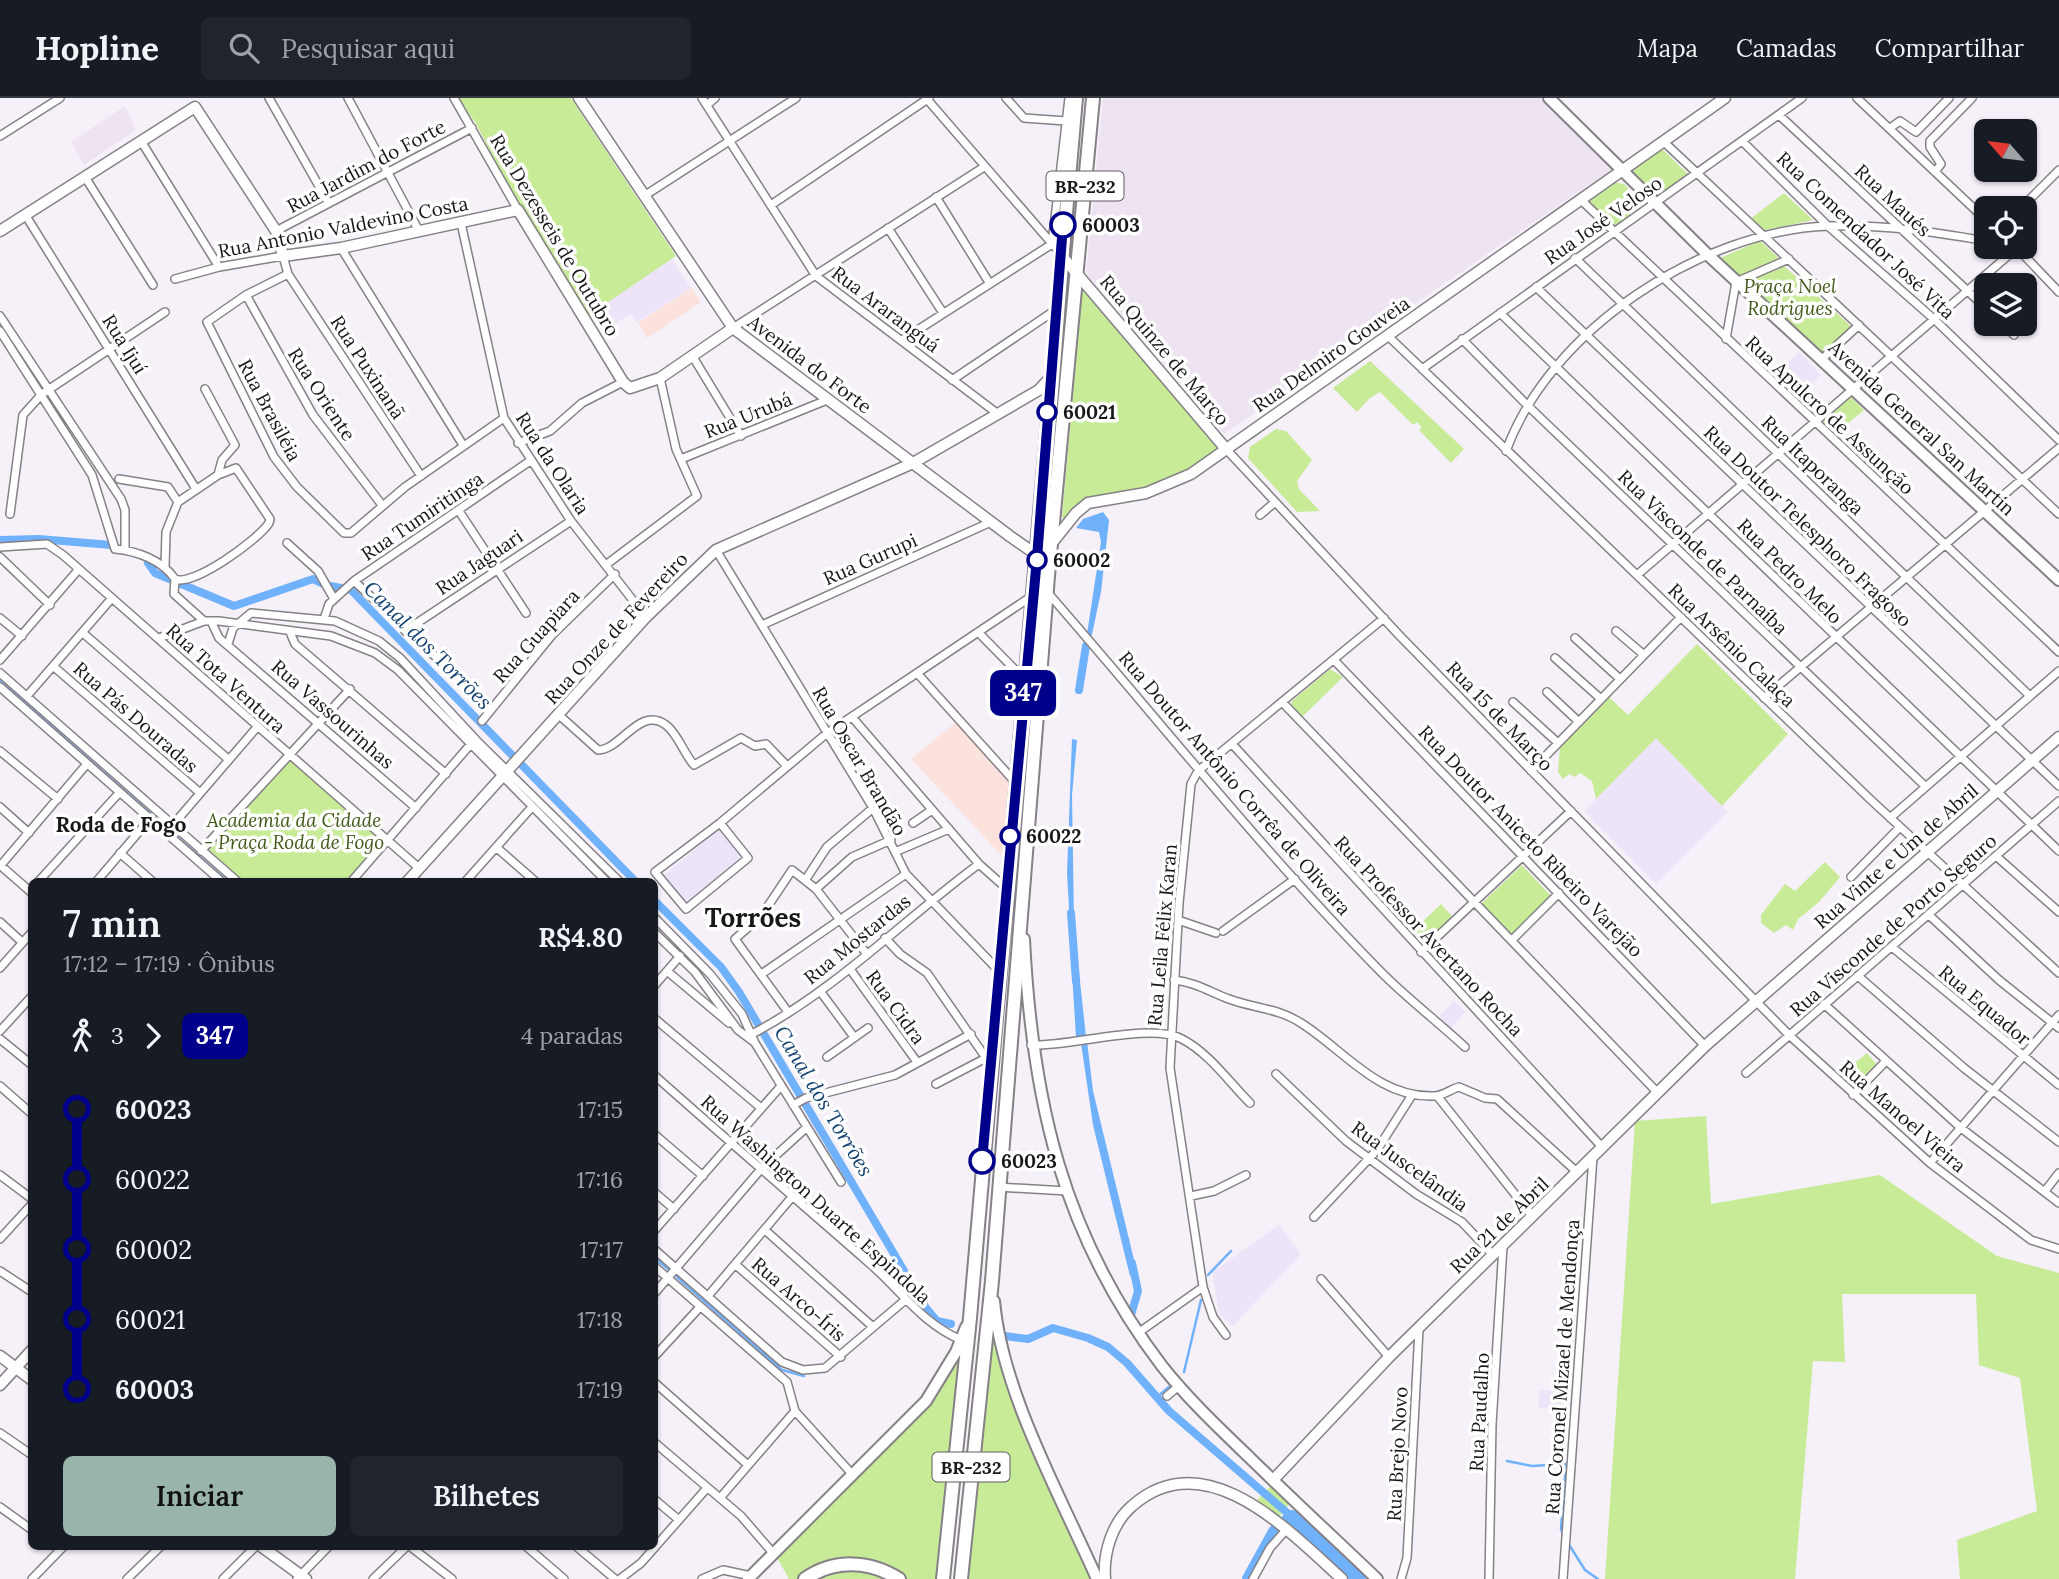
<!DOCTYPE html>
<html lang="pt">
<meta charset="utf-8">
<style>
body{margin:0;font-family:Lora,serif;background:#20242c;color:#f1f3f6;height:100vh;display:flex;flex-direction:column;font-size:26px;white-space:nowrap}
*{box-sizing:border-box;margin:0}
p{font-size:23px;color:#9ea1a6}
.icon{flex:none;width:38px;height:38px;fill:none;stroke:currentColor;stroke-width:2;stroke-linecap:round;stroke-linejoin:round}
.map{position:relative;flex:1;overflow:hidden}
.side{position:absolute;left:28px;top:780px;width:630px;height:672px;display:flex;flex-direction:column;background:#171b24;border-radius:10px;box-shadow:0 2px 5px #0004}
.side>*{flex:none}
.badge{padding:0 14px;border-radius:10px;font-size:24px;line-height:46px}
.needle{width:46px;rotate:298deg}
.fabs{position:absolute;left:1974px;top:21px;display:grid;gap:14px}
.fabs a{display:grid;place-items:center;width:63px;height:63px;border-radius:10px;background:#171b24;box-shadow:0 2px 5px #0004;font-size:35px}
.map>.badge{position:absolute;translate:-50% -50%;box-shadow:0 0 0 4px #fff}
.legs{display:flex;align-items:center;gap:10px;height:77px;padding:0 35px;font-size:23px}
.legs p{margin-inline-start:auto}
.head{display:flex;align-items:center;justify-content:space-between;height:119px;padding:0 35px}
h1{font-size:38px;font-weight:600;line-height:52px}
.primary-button{display:flex;gap:14px;margin-top:auto;padding:14px 35px}
.primary-button a{flex:1;height:80px;border-radius:10px;background:#99b4aa;color:#111;font-size:28px;font-weight:600;line-height:80px;text-align:center}
.primary-button a+a{background:#20242c;color:#f1f3f6}
ul{padding:0 35px;list-style:none}
li{display:flex;align-items:center;gap:24px;height:70px;font-size:26px}
li i{display:grid;place-items:center;width:10px;height:100%;margin:0 9px;background:currentColor}
li i::after{content:'';width:18px;height:18px;margin:-9px;border:5px solid;border-radius:50%;background:#171b24}
li p{margin-inline-start:auto}
li:first-child i{background:linear-gradient(#0000 50%,currentColor 0)}
li:last-child i{background:linear-gradient(currentColor 50%,#0000 0)}
header{display:flex;align-items:center;gap:42px;box-sizing:border-box;height:98px;padding:0 35px;background:#171b24;border-bottom:2px solid #363941}
header strong{font-size:33px}
nav{display:flex;gap:38px;margin-inline-start:auto;font-size:24px}
.search{width:490px;height:63px;background:#20242c;display:flex;align-items:center;gap:18px;box-sizing:border-box;padding:0 24px;border-radius:10px;color:#9ea1a6;font-size:26px}
.map>svg:first-child{display:block}
.built{fill:#eee3f1}
.education{fill:#eee4f9}
.medical{fill:#fce2dc}
.green{fill:#c7eb97}
.water{fill:#6fb1fa}
.lines{fill:none;stroke-linecap:round;stroke-linejoin:round}
.stream{stroke:#6fb1fa;stroke-width:2.5}
.canal{stroke:#6fb1fa;stroke-width:8}
.river{stroke:#6fb1fa;stroke-width:14}
.street-casing{stroke:#868087;stroke-width:10}
.secondary-casing{stroke:#868087;stroke-width:13}
.primary-casing{stroke:#868087;stroke-width:14}
.highway-casing{stroke:#868087;stroke-width:16}
.street{stroke:#fff;stroke-width:7}
.secondary{stroke:#fff;stroke-width:10}
.primary{stroke:#fff;stroke-width:10}
.highway{stroke:#fff;stroke-width:12}
.line-1-casing{stroke:#fff;stroke-width:16}
.line-1{stroke:#00008b;stroke-width:10}
.stop-1-dot{fill:#fff;stroke:#00008b;stroke-width:3.5}
.labels{text-anchor:middle;dominant-baseline:central;stroke-width:7;stroke-linejoin:round;paint-order:stroke}
.shield{fill:#fff;stroke:#5e5d5f;stroke-width:2}
.shield-label{font-size:18px;font-weight:bold;fill:#19171a}
.street-label{font-size:19px;fill:#19171a;stroke:#fff}
.stop-label{font-size:19px;font-weight:bold;fill:#19171a;stroke:#fff;text-anchor:start}
.park-label{font-size:19px;font-style:italic;fill:#425a1b;stroke:#fff}
.water-label{font-size:21px;font-style:italic;fill:#154371;stroke:#fff}
.neighbourhood-label{font-size:21px;font-weight:bold;fill:#19171a;stroke:#fff}
.district-label{font-size:26px;font-weight:bold;fill:#19171a;stroke:#fff}
</style>
<header>
<strong>Hopline</strong>
<div class="search"><svg class="icon" aria-label="search" viewBox="0 0 24 24"><circle cx="10" cy="10" r="6"/><path d="M15 15l6 6"/></svg>Pesquisar aqui</div>
<nav><a>Mapa</a><a>Camadas</a><a>Compartilhar</a></nav>
</header>
<div class="map">
<svg width="2059" height="1481" viewBox="0 0 2059 1481">
<rect width="100%" height="100%" fill="#f6f0f8"/>
<path class="built" d="M1103,0H1540L1612,71L1224,336L1086,175Z
M125,8L136,32L84,67L71,44Z"/>
<path class="education" d="M672,161L691,190L636,225L631,216L613,227L601,207Z
M1799,254L1821,277L1797,300L1775,276Z
M1656,639L1728,714L1656,786L1584,713Z
M721,730L743,757L687,804L664,777Z
M1454,902L1465,914L1449,932L1437,921Z
M1279,1127L1301,1156L1233,1228L1219,1216L1212,1174Z
M1539,1292L1571,1293V1312L1538,1310Z"/>
<path class="medical" d="M692,190L701,204L647,240L638,225Z
M956,624L1011,685L1006,762L911,661Z"/>
<path class="green" d="M457,0H571L676,158L589,217L520,110L475,24Z
M1662,51L1689,77L1657,99L1631,73Z
M1613,84L1624,86L1643,106L1614,130L1587,105Z
M1784,95L1813,122L1761,133L1749,122Z
M1760,143L1779,160L1778,163L1739,178L1720,160Z
M1784,168L1851,228L1822,257L1750,189L1752,181Z
M1086,193L1220,349L1185,374L1159,386L1088,402L1065,422L1062,419L1082,195Z
M1370,263L1464,351L1451,365L1419,332L1422,330L1417,324L1413,327L1380,294L1370,300L1357,314L1333,290Z
M1851,299L1864,312L1835,336L1821,324Z
M1276,331L1286,333L1312,362L1297,383L1299,391L1320,413L1297,414L1248,360L1250,349Z
M1697,546L1788,636L1722,708L1656,640L1596,701L1592,683L1580,675L1575,679L1569,676L1563,681L1558,674L1560,649L1609,599L1628,617Z
M1330,571L1343,579L1301,620L1291,610L1292,603Z
M290,661L383,744L347,784H244L209,752Z
M1825,764L1840,779L1819,804L1798,821L1793,832L1786,827L1774,835L1761,825V817L1785,786L1795,793Z
M1522,767L1551,798L1512,837L1481,806Z
M1441,806L1452,818L1425,844L1414,832Z
M1867,955L1877,967L1854,992L1837,980Z
M1706,1018L1711,1106L1880,1077L1997,1158L2059,1175V1481H1960L1957,1442L2037,1413L2020,1280L1979,1267L1976,1196H1842L1845,1264L1813,1263L1795,1481H1605L1635,1023Z
M967,1229L941,1481H789L776,1458L910,1322Z
M984,1235L993,1242L1006,1281L1095,1481H956Z
M1271,1388L1289,1406L1275,1424L1252,1407Z"/>
<path class="water" d="M1103,414L1109,422L1101,494L1091,541L1087,536L1101,444L1099,434L1076,430L1083,421Z
M1072,641L1077,642L1072,697L1074,824L1070,827L1067,775Z
M1079,874L1086,939H1076L1072,875Z
M1087,943L1093,993L1137,1174L1130,1178L1093,1027L1081,945Z"/>
<g class="lines">
<path class="stream" d="M0,583L228,784
M654,1159L668,1171
M1208,1177L1231,1153
M677,1179L782,1272L804,1278
M932,1219H933
M1184,1274L1201,1202
M1157,1299L1170,1288
M1507,1363L1532,1368L1566,1366L1561,1431L1563,1436
M1568,1445L1585,1472L1598,1481"/>
<path class="canal" d="M0,442L39,441L111,447
M148,465L155,475L234,508L313,481L325,487L351,492L636,784
M1079,592L1086,548
M654,802L721,869L739,894L926,1210L937,1223L951,1226
M1071,815L1076,883
M1131,1217L1138,1193L1132,1165
M1005,1238L1028,1241L1053,1230L1088,1240L1108,1249L1127,1265L1169,1313L1292,1419"/>
<path class="river" d="M1249,1481L1275,1434L1292,1419L1359,1481"/>
<defs>
<path id="street" d="M269,0L328,104
M348,0L419,133
M454,0L518,112
M702,0L816,178L998,316
M926,0L1061,156
M1006,0L1024,20L1066,23
M1857,0L1986,122
M707,7L715,0
M1779,17L1986,210
M1890,30L1900,23L1916,34L1949,0
M0,38L60,0
M141,43L219,169
M1742,43L1828,128L1935,222L2059,342
M1664,44L2059,416
M1935,74L1941,66L1930,49V43L1972,0
M85,79L153,187
M644,98L796,0
M936,99L990,186
M1581,102L2059,554
M771,107L929,0
M2021,110L2059,72
M26,118L196,391
M461,125L504,320L571,423L646,519
M888,130L943,215
M276,133L472,30
M2016,149L2059,194
M341,150L463,347
M1575,160L2029,597
M288,176L246,197L207,224L274,359L297,389L344,435H351L405,389L504,320
M175,181L219,169L283,158L288,176L421,378
M1536,189L2059,688
M246,197L313,317L382,407
M1500,215L2059,753
M0,218L121,401L125,412V452
M2003,226L2014,237
M733,230L984,69
M0,233L92,377L115,451C137,453 162,462 175,481
M1387,237L1872,703L2059,875
M1462,241L1527,307L1925,688
M1726,241L1736,184L1789,161
M902,242L1052,146L1069,0
M693,259L741,338
M1822,261L1859,227
M1422,271L1802,0
M952,282L1057,211
M518,345L550,333L582,305L623,284
M1226,351L1399,537L1789,937L1930,1065L2031,1142L2059,1151
M1506,353C1550,232 1701,133 1828,128C1881,126 1935,134 1986,143
M681,361L827,302
M119,381L168,389L178,404
M459,413L526,515
M10,416L23,317L42,296L165,214
M1260,417L1274,405
M287,445L318,473L334,501
M0,449L47,446L63,457L419,770
M716,452L873,710L906,776L999,873
M0,459L50,507
M607,466L697,398L676,351L660,280
M165,469L166,434L178,404L218,377L222,362L235,347L205,291
M1637,477L2017,150
M175,481C193,489 258,442 269,425L270,421L236,370L218,377
M175,481L174,496L204,523
M354,483L437,560
M1048,495C1159,622 1263,754 1382,875C1408,901 1438,924 1465,949
M0,520L22,538
M324,521L329,506L354,483L530,363
M211,523L219,540L416,710
M762,527L991,424
M405,533L571,423
M1616,533L1644,557
M290,534L295,546L446,676
M978,534L1025,582
M83,535L228,661
M159,540L204,523H219L331,538L375,555L398,572L607,784
M1575,540L1620,581
M228,546L233,530L251,515L335,523L379,543L400,560L477,643L620,784
M1555,560L1601,601
M0,562L79,471
M1334,562L1705,948
M53,568L199,694
M0,575L238,784
M917,575L1015,684
M0,589L222,784
M1547,594L1579,624
M27,598L112,500
M1764,600L2059,350
M1513,604L1558,645
M1283,605L1657,994
M559,617L598,652C621,652 640,607 666,627C678,636 684,656 694,667L741,640L755,648L766,646L786,667
M852,619L979,766L1006,790
M482,623L552,537L615,476
M1233,647L1602,1049
M0,653L58,701
M1531,673L1681,519
M0,709L29,735
M1890,720L2059,573
M720,725L748,760L686,811L655,774L720,725L826,636L1032,498
M913,725L932,712
M172,728L258,628
M496,749L536,784
M201,753L350,591
M895,754L949,731
M120,755L153,784
M1996,758L2059,814
M0,767L32,795
M1,767L86,667
M1851,779L1900,729
M806,781L827,749L873,710
M38,784L119,695
M96,784L149,722
M351,784L470,647
M465,784L532,709
M816,791L852,759L891,742
M1929,817L1999,882L2059,930
M654,819L710,876L742,916L755,945L841,1084
M1178,822L1216,835
M0,824L22,844
M1223,833L1295,781
M654,834L695,874L738,932L754,944
M885,840L900,856L927,875L986,960L992,959
M1512,842L1559,795
M1892,849L2059,987
M1421,854L1571,713
M0,870L32,834
M850,871L917,964
M667,873L729,925
M763,875L906,776
M1858,878L1964,970L2059,1044
M1174,882C1195,884 1210,894 1229,901C1253,910 1278,910 1301,925C1344,952 1378,1000 1434,998C1443,998 1451,991 1459,989L1485,1000L1497,1001L1578,1075
M654,888L680,858
M820,893L854,939
M1824,906L1961,1030L2059,1105
M788,914L735,841L762,817L792,772L816,791L866,855
M654,920L761,1010
M0,933L32,898
M752,936C836,892 903,822 979,766
M0,941L32,967
M1031,947C1070,949 1150,924 1182,941C1209,955 1229,984 1250,1005
M827,959L868,930
M1746,975L2059,703
M1276,976L1346,1043L1416,1096L1462,1124L1493,1157
M654,977C725,1040 797,1102 868,1164C901,1192 920,1224 961,1242
M936,986L986,960
M0,988L32,1016
M1853,997L1885,964
M1438,999L1533,1119
M793,1007L806,1000L895,977L971,936
M654,1036L703,1078
M1930,1065L2059,917
M0,1077L32,1101
M998,1089L1067,1093
M2045,1093L2059,1075
M654,1094L674,1111
M1191,1098L1214,1093L1246,1077
M1314,1119L1377,1052L1412,997
M765,1132L873,1229
M654,1133L781,988
M0,1141L32,1106
M654,1151L782,1264L803,1272L825,1270L904,1203
M736,1167L841,1259
M654,1168L787,1284L795,1313
M0,1173L32,1194
M1321,1181L1389,1259
M654,1196L761,1071L807,1029
M708,1198L792,1099
M1138,1235L1203,1189
M1226,1237L1213,1219L1203,1189L1170,970L1179,805L1191,686L1198,673L1384,520
M654,1259L700,1209
M654,1284L748,1367
M1167,1298L1180,1287
M795,1313L852,1376
M0,1335L32,1357
M654,1344L741,1418L773,1455
M720,1400L795,1313
M654,1401L679,1422
M0,1409L32,1432
M411,1449L452,1481
M527,1449L564,1481
M577,1449L615,1481
M32,1481L63,1449
M127,1481L160,1449
M223,1481L255,1449
M297,1481L328,1449
M373,1481L406,1449
M620,1481L641,1465L707,1390
M702,1481L723,1472L751,1478
M1253,1481L1270,1450L1286,1432
M1401,1481L1407,1460L1419,1231
M1489,1481L1492,1326L1503,1148
M1563,1481L1593,1059"/>
<path id="secondary" d="M579,0L733,230L1011,439L1037,457L1041,456
M0,133L195,9L276,133L283,158L341,150L518,112L623,284L630,290L660,280L733,230
M1061,157L1226,351
M1052,445L1076,415L1088,405L1146,395L1191,376L1725,0
M407,784L646,519L716,452L913,365L1039,292L1050,280
M0,1258L32,1282
M0,1287L32,1252
M1273,1382L1389,1259L1705,948L2059,639
M262,1449L306,1481
M1105,1481C1103,1455 1112,1425 1132,1408C1205,1343 1289,1433 1342,1481"/>
<path id="primary" d="M1549,0L1707,156L2059,482
M1024,841C1032,1002 1062,1137 1162,1268C1188,1301 1220,1331 1250,1360C1292,1401 1335,1441 1377,1481
M994,1203C1002,1294 1060,1397 1097,1481
M748,1481L926,1303L956,1254L966,1229"/>
<path id="highway" d="M805,1481C834,1461 869,1462 899,1481
M943,1481L970,1220L1076,0
M961,1481L992,1183L1048,478L1093,0"/>
</defs>
<use href="#street" class="street-casing"/>
<use href="#secondary" class="secondary-casing"/>
<use href="#primary" class="primary-casing"/>
<use href="#highway" class="highway-casing"/>
<use href="#street" class="street"/>
<use href="#secondary" class="secondary"/>
<use href="#primary" class="primary"/>
<use href="#highway" class="highway"/>
</g>
<g class="lines">
<defs>
<path id="line-1" d="M982,1063L1037,460L1063,127"/>
</defs>
<use href="#line-1" class="line-1-casing"/>
<use href="#line-1" class="line-1"/>
</g>
<g class="stop-1-dot">
<circle cx="1063" cy="127" r="12"/>
<circle cx="1047" cy="314" r="9"/>
<circle cx="1037" cy="462" r="9"/>
<circle cx="1010" cy="738" r="9"/>
<circle cx="982" cy="1063" r="12"/>
</g>
<g class="labels">
<g class="shield">
<rect x="1046.5" y="73.5" width="77" height="29" rx="5"/>
<rect x="932.5" y="1354.5" width="77" height="29" rx="5"/>
</g>
<g class="shield-label">
<text x="1085" y="88">BR-232</text>
<text x="971" y="1369">BR-232</text>
</g>
<g class="street-label">
<text transform="translate(366 68) rotate(-28)">Rua Jardim do Forte</text>
<text transform="translate(1893 102) rotate(43)">Rua Maués</text>
<text transform="translate(1603 122) rotate(-35)">Rua José Veloso</text>
<text transform="translate(343 129) rotate(-11)">Rua Antonio Valdevino Costa</text>
<text transform="translate(555 137) rotate(59)">Rua Dezesseis de Outubro</text>
<text transform="translate(1866 137) rotate(43)">Rua Comendador José Vita</text>
<text transform="translate(886 211) rotate(37)">Rua Araranguá</text>
<text transform="translate(125 246) rotate(58)">Rua Ijuí</text>
<text transform="translate(1165 252) rotate(50)">Rua Quinze de Março</text>
<text transform="translate(1331 256) rotate(-35)">Rua Delmiro Gouveia</text>
<text transform="translate(810 266) rotate(37)">Avenida do Forte</text>
<text transform="translate(368 269) rotate(57)">Rua Puxinanã</text>
<text transform="translate(322 296) rotate(57)">Rua Oriente</text>
<text transform="translate(270 312) rotate(62)">Rua Brasiléia</text>
<text transform="translate(748 317) rotate(-22)">Rua Urubá</text>
<text transform="translate(1830 317) rotate(43)">Rua Apulcro de Assunção</text>
<text transform="translate(1922 330) rotate(43)">Avenida General San Martin</text>
<text transform="translate(553 365) rotate(57)">Rua da Olaria</text>
<text transform="translate(1813 367) rotate(44)">Rua Itaporanga</text>
<text transform="translate(422 418) rotate(-34)">Rua Tumiritinga</text>
<text transform="translate(1808 428) rotate(44)">Rua Doutor Telesphoro Fragoso</text>
<text transform="translate(1703 454) rotate(44)">Rua Visconde de Parnaíba</text>
<text transform="translate(870 461) rotate(-24)">Rua Gurupi</text>
<text transform="translate(479 464) rotate(-34)">Rua Jaguari</text>
<text transform="translate(1790 473) rotate(45)">Rua Pedro Melo</text>
<text transform="translate(616 530) rotate(-47)">Rua Onze de Fevereiro</text>
<text transform="translate(536 538) rotate(-48)">Rua Guapiara</text>
<text transform="translate(1732 547) rotate(44)">Rua Arsênio Calaça</text>
<text transform="translate(226 580) rotate(42)">Rua Tota Ventura</text>
<text transform="translate(333 616) rotate(41)">Rua Vassourinhas</text>
<text transform="translate(1500 618) rotate(46)">Rua 15 de Março</text>
<text transform="translate(136 619) rotate(41)">Rua Pás Douradas</text>
<text transform="translate(860 663) rotate(60)">Rua Oscar Brandão</text>
<text transform="translate(1235 685) rotate(49)">Rua Doutor Antônio Corrêa de Oliveira</text>
<text transform="translate(1531 743) rotate(46)">Rua Doutor Aniceto Ribeiro Varejão</text>
<text transform="translate(1896 758) rotate(-41)">Rua Vinte e Um de Abril</text>
<text transform="translate(1893 827) rotate(-41)">Rua Visconde de Porto Seguro</text>
<text transform="translate(1162 837) rotate(-85)">Rua Leila Félix Karan</text>
<text transform="translate(1429 838) rotate(47)">Rua Professor Avertano Rocha</text>
<text transform="translate(857 841) rotate(-39)">Rua Mostardas</text>
<text transform="translate(1985 907) rotate(40)">Rua Equador</text>
<text transform="translate(896 909) rotate(54)">Rua Cidra</text>
<text transform="translate(1903 1018) rotate(41)">Rua Manoel Vieira</text>
<text transform="translate(1410 1068) rotate(36)">Rua Juscelândia</text>
<text transform="translate(816 1101) rotate(42)">Rua Washington Duarte Espindola</text>
<text transform="translate(1499 1127) rotate(-44)">Rua 21 de Abril</text>
<text transform="translate(799 1201) rotate(41)">Rua Arco-Íris</text>
<text transform="translate(1562 1269) rotate(-86)">Rua Coronel Mizael de Mendonça</text>
<text transform="translate(1479 1314) rotate(-87)">Rua Paudalho</text>
<text transform="translate(1397 1356) rotate(-87)">Rua Brejo Novo</text>
</g>
<g class="stop-label">
<text x="1082" y="127">60003</text>
<text x="1063" y="314">60021</text>
<text x="1053" y="462">60002</text>
<text x="1026" y="738">60022</text>
<text x="1001" y="1063">60023</text>
</g>
<g class="park-label">
<text x="1790" y="188">Praça Noel<tspan x="1790" dy="22">Rodrigues</tspan></text>
<text x="294" y="722">Academia da Cidade<tspan x="294" dy="22">- Praça Roda de Fogo</tspan></text>
</g>
<g class="water-label">
<text transform="translate(428 547) rotate(45)">Canal dos Torrões</text>
<text transform="translate(824 1003) rotate(59)">Canal dos Torrões</text>
</g>
<g class="neighbourhood-label">
<text x="121" y="726">Roda de Fogo</text>
</g>
<g class="district-label">
<text x="753" y="819">Torrões</text>
</g>
</g>
</svg>
<div class="fabs">
<a><svg class="needle" viewBox="-14 -14 28 28"><path d="M0-13l5 13h-10z" fill="#e53935"/><path d="M0 13l5-13h-10z" fill="#9ea1a6"/></svg></a>
<a><svg class="icon" aria-label="locate" viewBox="0 0 24 24"><circle cx="12" cy="12" r="6"/><path d="M12 2v4M12 18v4M2 12h4M18 12h4"/></svg></a>
<a><svg class="icon" aria-label="layers" viewBox="0 0 24 24"><path d="M12 4l9 5-9 5-9-5zM3 14l9 5 9-5"/></svg></a>
</div>
<b class="badge" style="left:1023px;top:595px;background:#00008b;color:#fff">347</b>
<section class="side">
<div class="head"><div><h1>7 min</h1><p>17:12 – 17:19 · Ônibus</p></div><b>R$4.80</b></div>
<div class="legs"><svg class="icon" aria-label="walk" viewBox="0 0 24 24"><circle cx="13" cy="4" r="2"/><path d="M13 8l-2 6 4 7M11 14l-3 7M7 12l3-4h3l4 4"/></svg>3<svg class="icon" aria-label="forward" viewBox="0 0 24 24"><path d="M9 5l7 7-7 7"/></svg><b class="badge" style="background:#00008b;color:#fff">347</b><p>4 paradas</p></div>
<ul>
<li><i style="color:#00008b"></i><b>60023</b><p>17:15</p></li>
<li><i style="color:#00008b"></i><span>60022</span><p>17:16</p></li>
<li><i style="color:#00008b"></i><span>60002</span><p>17:17</p></li>
<li><i style="color:#00008b"></i><span>60021</span><p>17:18</p></li>
<li><i style="color:#00008b"></i><b>60003</b><p>17:19</p></li>
</ul>
<div class="primary-button"><a>Iniciar</a><a>Bilhetes</a></div>
</section>
</div>
